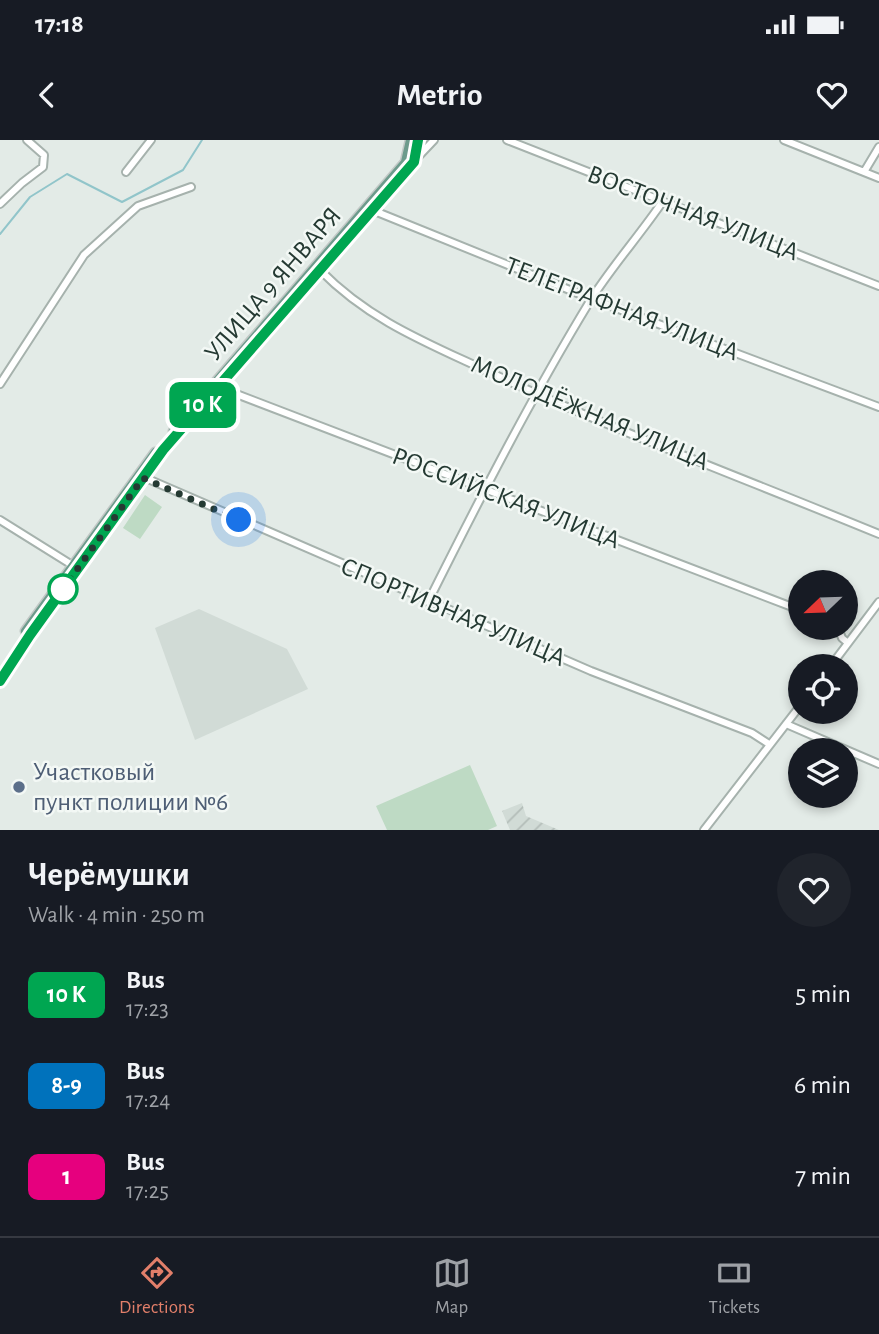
<!DOCTYPE html>
<meta charset="utf-8">
<style>
body{margin:0;font-family:"Alegreya Sans",sans-serif;background:#20242c;color:#f1f3f6;height:100vh;display:flex;flex-direction:column;font-size:26px;white-space:nowrap}
*{box-sizing:border-box;margin:0}
p{font-size:23px;color:#9ea1a6}
.icon{flex:none;width:38px;height:38px;fill:none;stroke:currentColor;stroke-width:2;stroke-linecap:round;stroke-linejoin:round}
.map{position:relative;height:690px;overflow:hidden}
.sheet{display:flex;flex-direction:column;background:#171b24;flex:1}
.sheet>*{flex:none}
.badge{padding:0 14px;border-radius:10px;font-size:24px;line-height:46px}
.needle{width:46px;rotate:247deg}
.tools{position:absolute;left:788px;top:430px;display:grid;gap:14px}
.tools a{display:grid;place-items:center;width:70px;height:70px;border-radius:50%;background:#171b24;box-shadow:0 4px 10px #0003;font-size:35px}
.you{position:absolute;width:35px;height:35px;margin:-18px;border:5px solid #fff;border-radius:50%;background:#1a73e8;box-shadow:0 0 0 10px #1a73e833}
.map>.badge{position:absolute;translate:-50% -50%;box-shadow:0 0 0 4px #fff}
.round{display:grid;place-items:center;flex:none;width:74px;height:74px;border-radius:37px;background:#20242c}
.head{display:flex;align-items:center;justify-content:space-between;height:119px;padding:0 28px}
h1{font-size:33px;font-weight:700;line-height:52px}
ul{padding:0;list-style:none}
li{display:flex;align-items:center;gap:21px;height:91px;padding:0 28px}
li div{flex:1}
li b{display:block;font-size:26px}
li em{font-style:normal}
li .badge{min-width:77px;font-weight:700;text-align:center}
.status{display:flex;justify-content:space-between;align-items:center;height:49px;padding:0 35px;background:#171b24;direction:ltr}
.status svg{height:19px;fill:currentColor}
header{display:flex;justify-content:space-between;align-items:center;height:91px;padding:0 28px;background:#171b24;font-size:32px;font-weight:700}
.tab-bar{display:flex;justify-content:space-around;align-items:center;height:98px;border-top:2px solid #363941;background:#171b24;font-size:19px;color:#9ea1a6}
.tab-bar a{display:grid;justify-items:center;gap:4px}
.tab-bar .selected{color:#e27f6a}
.map>svg:first-child{display:block}
.built{fill:#d1dbd6}
.industrial{fill:url(#industrial-furrows)}
.pitch{fill:#bedac4}
.lines{fill:none;stroke-linecap:round;stroke-linejoin:round}
.stream{stroke:#91c5ca;stroke-width:2}
.minor-casing{stroke:#a6b2ad;stroke-width:10}
.major-casing{stroke:#c2c8c6;stroke-width:11}
.minor{stroke:#fff;stroke-width:6}
.major{stroke:#6d9b8c;stroke-width:8}
.line-casing{stroke:#fff;stroke-width:16}
.line{stroke:#00a651;stroke-width:10}
.walk{stroke:#253a33;stroke-width:7;stroke-dasharray:0 12.6}
.stop-dot{fill:#fff;stroke:#00a651;stroke-width:3.5}
.service-dot{fill:#5c6f8a;stroke:#f3f8f5;stroke-width:2.5}
.labels{text-anchor:middle;dominant-baseline:central;stroke-width:5;stroke-linejoin:round;paint-order:stroke}
.street-label{font-size:26px;fill:#253a33;stroke:#f3f8f5}
.service-label{font-size:26px;fill:#4e5e75;stroke:#f3f8f5;text-anchor:start}
</style>
<div class="status"><b>17:18</b><svg viewBox="0 0 49 12"><path d="M0 12V9h3v3zM5 12V6h3v6zM10 12V3h3v9zM15 12V0h3v12zM26 1h20v11H26zM47 4h2v5h-2z"/></svg></div>
<header><svg class="icon" aria-label="back" viewBox="0 0 24 24"><path d="M15 5l-7 7 7 7"/></svg>Metrio<svg class="icon" aria-label="heart" viewBox="0 0 24 24"><path d="M12 20l-8-8c-3-5 5-10 8-4 3-6 11-1 8 4z"/></svg></header>
<div class="map">
<svg width="879" height="690" viewBox="0 0 879 690">
<defs>
<pattern id="industrial-furrows" width="10" height="10" patternUnits="userSpaceOnUse" patternTransform="scale(1.75)"><rect width="10" height="10" fill="#d1dbd6"/><path d="M-1 1l2-2M0 10L10 0M9 11l2-2" fill="none" stroke="#b3bdb8"/></pattern>
</defs>
<rect width="100%" height="100%" fill="#e3ebe7"/>
<path class="built" d="M199,469L287,509L308,549L195,600L155,488Z"/>
<path class="industrial" d="M522,663L526,676L559,690H510L502,671Z"/>
<path class="pitch" d="M145,355L162,367L140,399L123,388Z
M470,625L497,686L488,690H387L376,666Z"/>
<g class="lines">
<path class="stream" d="M0,94L30,57L67,34L122,62L183,30L202,0"/>
<defs>
<path id="minor" d="M507,0L879,146
M784,0L879,38
M415,20L434,0
M126,32L151,0
M864,32L879,7
M0,64L22,43L43,27L44,15L27,0
M372,70L592,159L879,267
M320,130C369,180 425,202 487,231C615,291 748,340 879,394
M0,244L84,115L138,66L191,47
M218,247L800,470
M141,336L591,531L752,593L769,604
M0,380L72,425
M428,462C479,360 531,258 590,161C612,126 640,95 663,61
M838,488L842,498L848,503
M830,527L879,462
M786,584L879,624
M704,690L800,566"/>
<path id="major" d="M173,291L405,22L410,0
M25,491L155,312
M0,541L29,495L163,310L268,193L414,22L418,0"/>
</defs>
<use href="#minor" class="minor-casing"/>
<use href="#major" class="major-casing"/>
<use href="#minor" class="minor"/>
<use href="#major" class="major"/>
</g>
<g class="lines">
<defs>
<path id="line" d="M0,541L30,495L163,310L414,22L418,0"/>
</defs>
<use href="#line" class="line-casing"/>
<use href="#line" class="line"/>
<path class="walk" d="M63,449L143,338L239,380"/>
</g>
<circle class="stop-dot" cx="63" cy="449" r="14"/>
<circle class="service-dot" cx="19" cy="647" r="7"/>
<g class="labels">
<g class="street-label">
<text transform="translate(693 73) rotate(21)">ВОСТОЧНАЯ УЛИЦА</text>
<text transform="translate(273 144) rotate(-49)">УЛИЦА 9 ЯНВАРЯ</text>
<text transform="translate(622 169) rotate(21)">ТЕЛЕГРАФНАЯ УЛИЦА</text>
<text transform="translate(590 273) rotate(23)">МОЛОДЁЖНАЯ УЛИЦА</text>
<text transform="translate(506 358) rotate(21)">РОССИЙСКАЯ УЛИЦА</text>
<text transform="translate(453 472) rotate(23)">СПОРТИВНАЯ УЛИЦА</text>
</g>
<g class="service-label">
<text x="33" y="632">Участковый<tspan x="33" dy="30">пункт полиции №6</tspan></text>
</g>
</g>
</svg>
<div class="tools">
<a><svg class="needle" viewBox="-14 -14 28 28"><path d="M0-13l5 13h-10z" fill="#e53935"/><path d="M0 13l5-13h-10z" fill="#9ea1a6"/></svg></a>
<a><svg class="icon" aria-label="locate" viewBox="0 0 24 24"><circle cx="12" cy="12" r="6"/><path d="M12 2v4M12 18v4M2 12h4M18 12h4"/></svg></a>
<a><svg class="icon" aria-label="layers" viewBox="0 0 24 24"><path d="M12 4l9 5-9 5-9-5zM3 14l9 5 9-5"/></svg></a>
</div>
<div class="you" style="left:239px;top:380px"></div>
<b class="badge" style="left:203px;top:265px;background:#00a651;color:#fff">10 К</b>
</div>
<section class="sheet">
<div class="head"><div><h1>Черёмушки</h1><p>Walk · 4 min · 250 m</p></div><a class="round"><svg class="icon" aria-label="heart" viewBox="0 0 24 24"><path d="M12 20l-8-8c-3-5 5-10 8-4 3-6 11-1 8 4z"/></svg></a></div>
<ul>
<li><span class="badge" style="background:#00a651;color:#fff">10 К</span><div><b>Bus</b><p>17:23</p></div><em>5 min</em></li>
<li><span class="badge" style="background:#0072bc;color:#fff">8-9</span><div><b>Bus</b><p>17:24</p></div><em>6 min</em></li>
<li><span class="badge" style="background:#e6007e;color:#fff">1</span><div><b>Bus</b><p>17:25</p></div><em>7 min</em></li>
</ul>
</section>
<nav class="tab-bar">
<a class="selected"><svg class="icon" aria-label="directions" viewBox="0 0 24 24"><path d="M12 3l9 9-9 9-9-9zM9 14v-3h6M13 9l2 2-2 2"/></svg>Directions</a>
<a><svg class="icon" aria-label="map" viewBox="0 0 24 24"><path d="M3 6l6-2 6 2 6-2v14l-6 2-6-2-6 2zM9 4v14M15 6v14"/></svg>Map</a>
<a><svg class="icon" aria-label="tickets" viewBox="0 0 24 24"><path d="M3 7h18v10H3zM15 7v10"/></svg>Tickets</a>
</nav>
